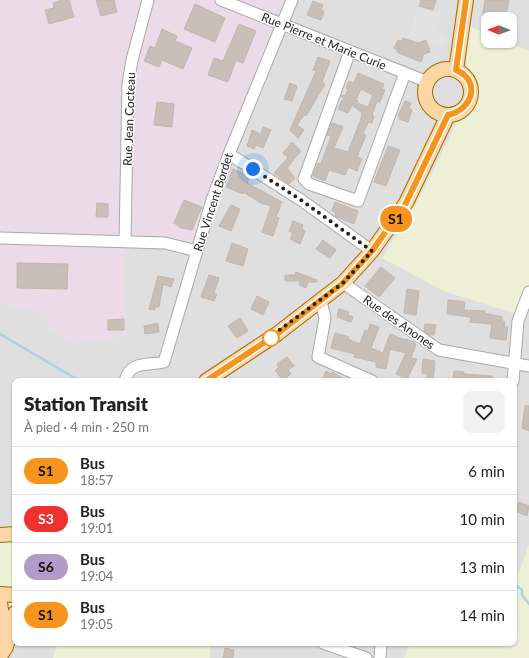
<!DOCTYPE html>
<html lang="fr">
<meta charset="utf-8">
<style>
body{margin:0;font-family:Lato,sans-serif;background:#f2f2f2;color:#222;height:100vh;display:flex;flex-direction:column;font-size:15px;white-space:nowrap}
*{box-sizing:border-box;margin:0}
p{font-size:13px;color:#767676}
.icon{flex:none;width:22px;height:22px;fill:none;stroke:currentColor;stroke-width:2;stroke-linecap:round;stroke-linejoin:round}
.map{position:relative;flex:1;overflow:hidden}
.panel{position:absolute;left:12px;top:378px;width:505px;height:268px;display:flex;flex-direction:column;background:#fff;border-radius:8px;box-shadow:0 1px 3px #0004}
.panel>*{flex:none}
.badge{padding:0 8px;border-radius:13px;font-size:14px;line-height:26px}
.needle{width:26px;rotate:271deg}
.tools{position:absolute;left:481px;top:12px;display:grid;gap:8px}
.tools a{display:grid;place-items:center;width:36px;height:36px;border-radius:8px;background:#fff;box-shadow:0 1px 3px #0004;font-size:20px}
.you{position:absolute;width:20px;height:20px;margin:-10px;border:3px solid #fff;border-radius:50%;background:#1a73e8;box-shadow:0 0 0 6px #1a73e833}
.map>.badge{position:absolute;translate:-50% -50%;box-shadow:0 0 0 2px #fff}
.round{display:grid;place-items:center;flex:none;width:42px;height:42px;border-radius:8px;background:#f2f2f2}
.summary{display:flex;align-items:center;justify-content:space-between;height:68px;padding:0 12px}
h1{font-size:19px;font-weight:800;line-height:30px}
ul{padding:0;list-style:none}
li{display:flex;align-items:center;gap:12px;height:48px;padding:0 12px;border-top:1px solid #e0e0e0}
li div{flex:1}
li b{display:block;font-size:15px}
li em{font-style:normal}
li .badge{min-width:44px;font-weight:700;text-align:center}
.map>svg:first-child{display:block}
.residential{fill:#e0dfdf}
.industrial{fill:#ebdbe8}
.farmland{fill:#eef0d5}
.parking{fill:#e2e2e2}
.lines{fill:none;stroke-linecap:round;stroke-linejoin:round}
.stream{stroke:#aad3df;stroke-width:2.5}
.building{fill:#c7bfb8;stroke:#c4b6ab;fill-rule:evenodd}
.minor-casing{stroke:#a9a9a9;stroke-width:13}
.major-casing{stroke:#a06b00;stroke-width:16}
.minor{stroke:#fff;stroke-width:11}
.major{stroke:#fcd6a4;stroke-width:14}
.line-casing{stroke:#fff;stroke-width:9}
.line{stroke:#f7941e;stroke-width:6}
.walk{stroke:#222;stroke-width:4;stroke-dasharray:0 7.2}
.stop-dot{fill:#fff;stroke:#f7941e;stroke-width:2}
.labels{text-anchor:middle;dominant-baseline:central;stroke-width:3;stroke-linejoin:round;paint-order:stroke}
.street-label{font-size:12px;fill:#222;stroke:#fff}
</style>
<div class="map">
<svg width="529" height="658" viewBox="0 0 529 658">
<rect width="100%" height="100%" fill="#f2efe9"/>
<path class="residential" d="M0,0H529V51L505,41H510V19H488V34L467,26V66L475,90L474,104L457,123L423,191L529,294V545L519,573L514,572V381H15V534L0,535Z
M15,621V643H58L53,658H0Z
M210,643H410L404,658H210Z"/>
<path class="industrial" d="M0,0H293L197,251L125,241L126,336L75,343L63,338L49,328L47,314L0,303Z"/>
<path class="farmland" d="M467,25L488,34V41H505L529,51V294L517,314L446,292L382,258L423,191L457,123L474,104L475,90L467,66Z
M15,534V621L0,656V535Z
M529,545V658H404L410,643H514V572L519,573Z
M58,643H210V658H53Z"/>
<path class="parking" d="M418,7L442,15L438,28L447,38L441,47L409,35Z"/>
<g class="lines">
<path class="stream" d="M0,334L80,381
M514,584L522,590V595L529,604"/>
</g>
<path class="building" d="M62,0H69L74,17L49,24L45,10L54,8L53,3Z
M96,0H114L117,12L101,16Z
M421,0H436L433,10L419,6Z
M485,0H509L505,19H482Z
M313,1L323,5L321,10L324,11L321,20L307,15Z
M195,4L225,18L215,42L184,29Z
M239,24L256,31L243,63L236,60L228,82L208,75L214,58L223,61Z
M162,29L177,36L175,41L192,48L183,69L162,60L159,67L144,61L150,46L155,48Z
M403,38L418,43L426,40L430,52L424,54L421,62L397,52L398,50L394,48L398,40L402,41Z
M318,57L330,61L322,82L325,84L306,116L304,115L297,125L304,130L298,138L290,130L316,71L313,70Z
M358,73L384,84L382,89L385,90L380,102L377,101L372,115L374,116L372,123L368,122L363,134L366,135L357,157L362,159L357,171L348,167L345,175L329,170L325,181L313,176L318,163L321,164L331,136L327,135L332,123L343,127L334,148L348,152L361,119L362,113L352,105L348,113L338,109L342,100L343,101L344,99L341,96L342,95L345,96L348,89L346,88L349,81L354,83ZM361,89L373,95L368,107L357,103L358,101L356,100Z
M290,83L297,86L292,101L284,99Z
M405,101L411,103L409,108L412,110L408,122L399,119L400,117L398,116Z
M157,102L174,104L172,127L154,125Z
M263,127L271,130L263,148L256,145L254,149L247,146L252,130L261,134Z
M292,142L301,151L287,168L295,178L289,184L274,173L288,158L283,153Z
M388,146L400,150L386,186L374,182Z
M233,169L250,176L247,183L282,202L276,217L279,218L273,236L262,232L271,206L261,203L243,192V194L226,187Z
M184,200L202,207L192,230L181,228L174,223Z
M335,202L358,211L354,224L335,216L336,214L332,210Z
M97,203L108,204V217H96Z
M231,205L240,209L231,231L219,226Z
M293,221L303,225L302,229L305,231L300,244L290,239L293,233L289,231Z
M323,240L336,250L330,258L316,249Z
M232,243L248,249L243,266L226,261Z
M17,263L68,264L67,289L17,288Z
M381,267L395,278L379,297L365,286Z
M296,272L317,280V282H308L306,288L299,285L300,281H285V275H295Z
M209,275L219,278L214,293L217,294L214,301L201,297Z
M158,276L174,279L171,287L163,284L159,307H155V310L149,309Z
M407,289L419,291L416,315L404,313Z
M257,296L269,302L263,315L251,309Z
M448,300L465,302L464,310L485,311V313L502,317V321L505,322L504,327H508L506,340L490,338L492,324L470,322L471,317L447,314Z
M339,309L349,312L348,315L353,317L351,322L337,317Z
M240,318L248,331L237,338L228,326Z
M124,319V330H108V320Z
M158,323L159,332L145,334L144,326Z
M370,324L379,327L371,348L383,353L390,334L405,340V339L414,342V343L416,344L411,358L417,359L407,379L396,374L406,353L390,349L386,369L376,367V362L354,357L355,354L331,348L335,333L349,337L348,339L360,344L365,330L368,331Z
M425,324L436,325L434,335H429L424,331Z
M287,357L294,366L288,370L291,374L283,380L275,371L279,367L277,364Z
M423,359L435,361L433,381H427V374L422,373Z
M326,371L331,374L332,372L348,381H329L323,378Z
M454,371L464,372V374L492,376V381H453Z
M525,406H529V431L522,428Z
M519,502L529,506L527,516L515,511Z
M225,648L234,650L233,658H223Z"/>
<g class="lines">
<defs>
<path id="minor" d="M221,0L428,82
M350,51L304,179L309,184L358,201L405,73
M229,154L301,200L372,251
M0,238L165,243L197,251
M125,241L128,84L132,60L148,0
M343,283L439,350L529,366
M321,301L325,318L318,357L372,381
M125,381C130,360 148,366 164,362L212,200L229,154L292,0
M513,381L518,321L529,292
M323,643L366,658
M380,658L381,643"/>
<path id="major" d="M425 92a23 23 0 1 1 46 0a23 23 0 1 1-46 0Z
M456,70L466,0
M206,381L277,334L343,283L372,251L406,203L448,115
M0,535L15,534
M0,594L15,595
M0,602L2,618L0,637
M0,656L6,647L15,613"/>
</defs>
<use href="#minor" class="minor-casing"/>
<use href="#major" class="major-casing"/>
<use href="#minor" class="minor"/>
<use href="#major" class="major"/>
</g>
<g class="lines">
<defs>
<path id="line" d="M206,381L277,334L343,283L372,251L406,203L448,115C472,110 482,81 456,70L466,0"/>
</defs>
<use href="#line" class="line-casing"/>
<use href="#line" class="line"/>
<path class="walk" d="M253,169L301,200L372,251L343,283L266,340L271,338"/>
</g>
<circle class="stop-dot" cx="271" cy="338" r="8"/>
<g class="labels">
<g class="street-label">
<text transform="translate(324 41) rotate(22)">Rue Pierre et Marie Curie</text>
<text transform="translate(129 119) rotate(-88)">Rue Jean Cocteau</text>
<text transform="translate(213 202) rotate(-72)">Rue Vincent Bordet</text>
<text transform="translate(399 322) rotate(35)">Rue des Anones</text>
</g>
</g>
</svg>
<div class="tools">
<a><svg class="needle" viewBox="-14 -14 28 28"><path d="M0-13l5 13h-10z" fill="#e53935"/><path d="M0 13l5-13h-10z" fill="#767676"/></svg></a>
</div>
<div class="you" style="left:253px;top:169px"></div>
<b class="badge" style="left:396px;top:219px;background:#f7941e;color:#111">S1</b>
<section class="panel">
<div class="summary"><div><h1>Station Transit</h1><p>À pied · 4 min · 250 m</p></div><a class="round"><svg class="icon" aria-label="heart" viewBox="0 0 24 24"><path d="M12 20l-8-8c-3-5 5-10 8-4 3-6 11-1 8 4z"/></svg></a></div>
<ul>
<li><span class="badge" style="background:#f7941e;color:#111">S1</span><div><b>Bus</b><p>18:57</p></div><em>6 min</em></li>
<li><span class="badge" style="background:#ee312f;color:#fff">S3</span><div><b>Bus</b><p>19:01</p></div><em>10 min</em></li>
<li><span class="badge" style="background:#b19bc9;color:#111">S6</span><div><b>Bus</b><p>19:04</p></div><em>13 min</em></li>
<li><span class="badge" style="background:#f7941e;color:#111">S1</span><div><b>Bus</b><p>19:05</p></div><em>14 min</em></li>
</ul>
</section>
</div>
